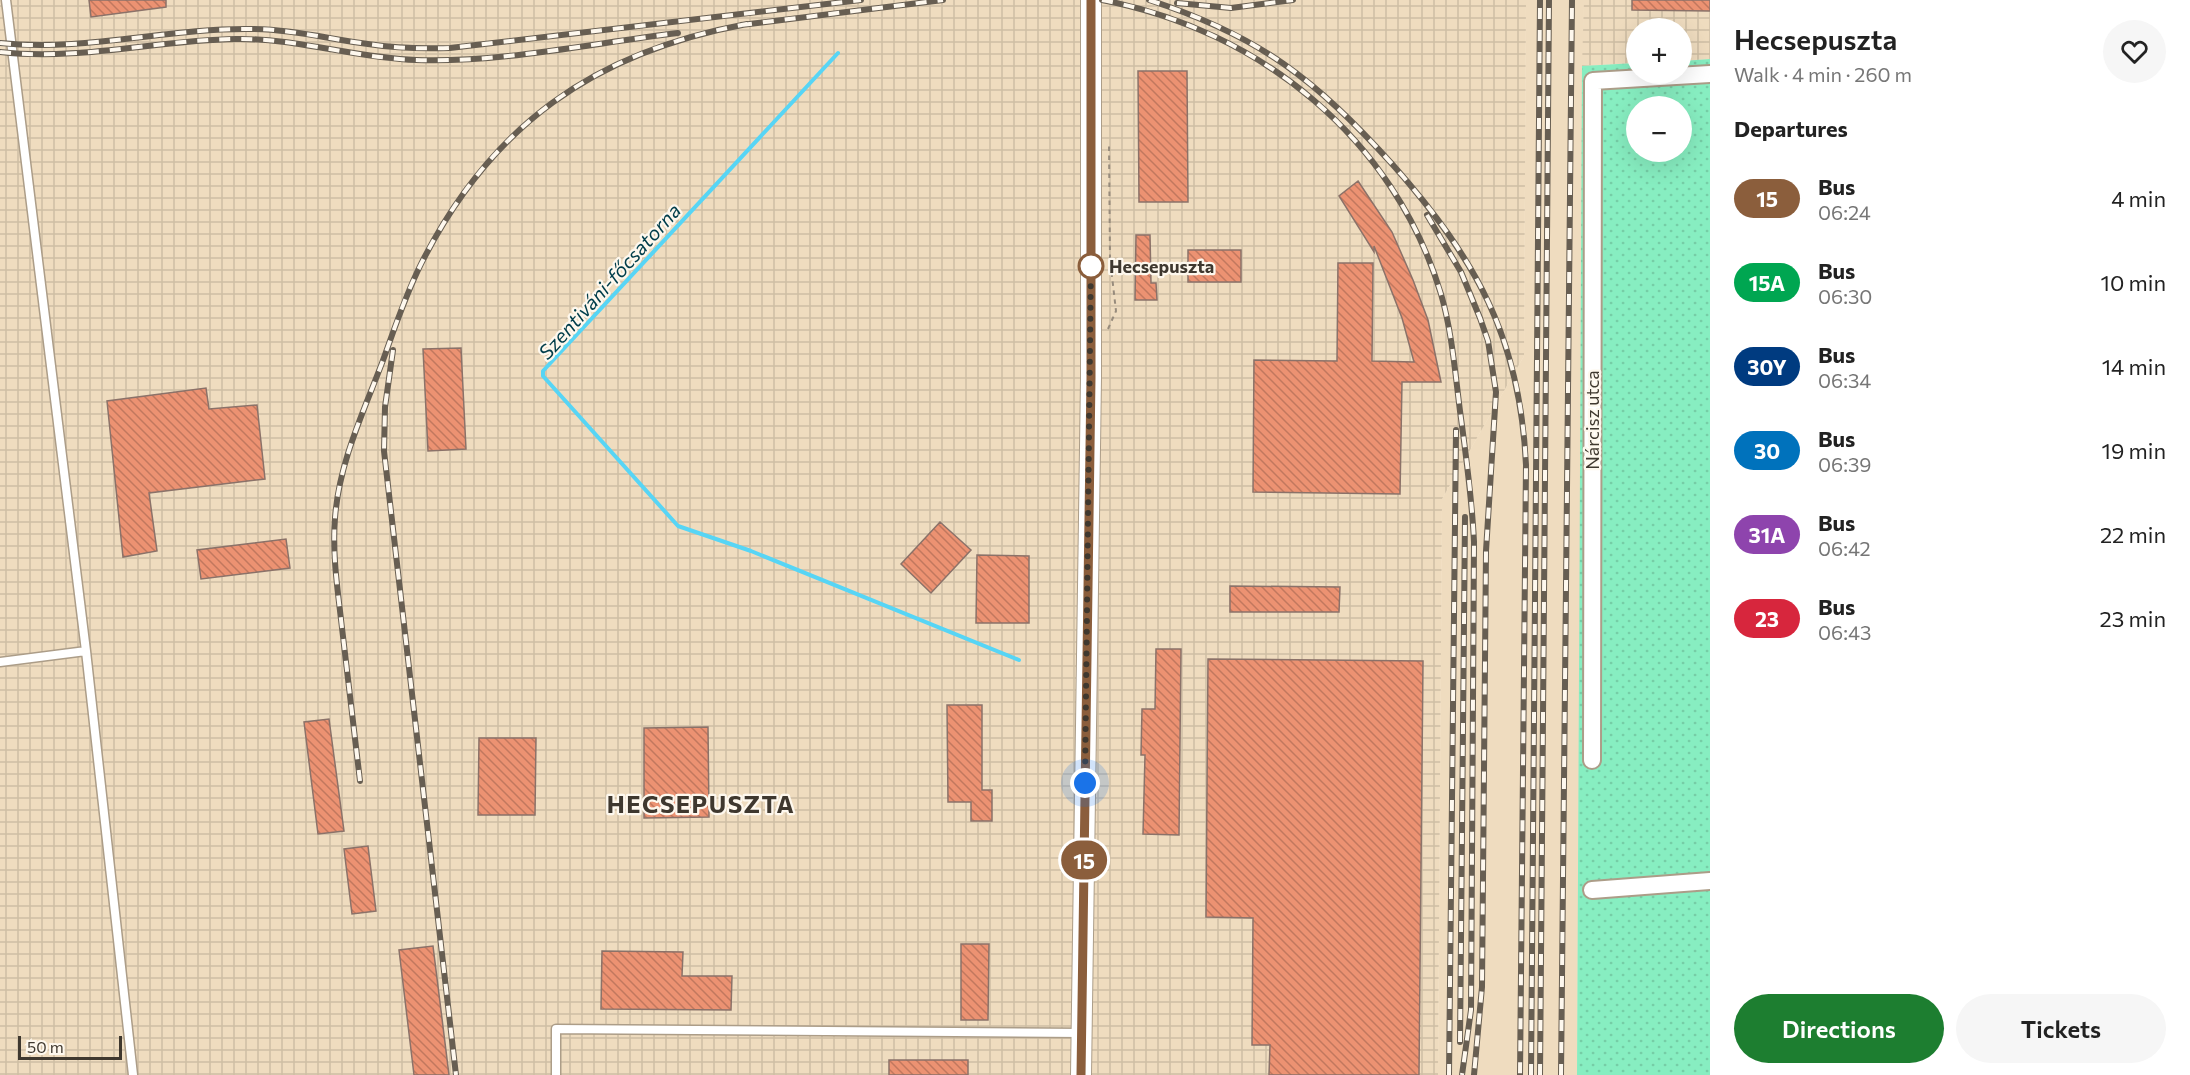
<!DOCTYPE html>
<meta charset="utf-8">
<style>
body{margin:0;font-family:Commissioner,sans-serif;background:#f6f6f6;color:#222;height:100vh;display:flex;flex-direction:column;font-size:22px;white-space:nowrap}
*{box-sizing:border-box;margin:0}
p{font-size:20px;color:#767676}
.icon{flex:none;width:33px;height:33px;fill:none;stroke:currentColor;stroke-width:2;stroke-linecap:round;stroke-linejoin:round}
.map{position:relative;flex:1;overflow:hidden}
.sheet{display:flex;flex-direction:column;background:#fff;width:480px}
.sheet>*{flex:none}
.badge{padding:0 12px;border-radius:20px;font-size:21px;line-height:39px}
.controls{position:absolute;left:1626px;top:18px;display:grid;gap:12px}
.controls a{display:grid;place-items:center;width:66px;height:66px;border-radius:50%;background:#fff;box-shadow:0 6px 24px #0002;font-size:30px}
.scale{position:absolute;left:18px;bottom:15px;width:104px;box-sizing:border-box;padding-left:6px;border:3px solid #3f382f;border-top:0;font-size:16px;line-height:21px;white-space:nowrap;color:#3f382f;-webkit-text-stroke:4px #fef8ee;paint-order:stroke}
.you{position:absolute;width:30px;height:30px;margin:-15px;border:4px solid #fff;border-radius:50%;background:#1a73e8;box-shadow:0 0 0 9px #1a73e833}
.map>.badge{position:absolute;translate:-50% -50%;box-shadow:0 0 0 3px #fff}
h2{padding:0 24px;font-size:22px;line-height:54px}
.round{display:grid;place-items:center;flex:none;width:63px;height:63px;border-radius:32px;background:#f6f6f6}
.head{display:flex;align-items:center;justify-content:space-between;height:102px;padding:0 24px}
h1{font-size:28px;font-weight:600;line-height:45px}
.primary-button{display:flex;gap:12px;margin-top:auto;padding:12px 24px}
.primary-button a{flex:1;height:69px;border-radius:36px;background:#1d7e30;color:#fff;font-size:24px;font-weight:600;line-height:69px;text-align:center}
.primary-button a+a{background:#f6f6f6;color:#222}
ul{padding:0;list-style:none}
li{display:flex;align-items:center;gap:18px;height:84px;padding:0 24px}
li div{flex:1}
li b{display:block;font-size:22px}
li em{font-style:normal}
li .badge{min-width:66px;font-weight:700;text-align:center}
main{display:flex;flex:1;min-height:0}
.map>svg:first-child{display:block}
.built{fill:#efdcbf}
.industrial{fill:url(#industrial-grid)}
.park{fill:url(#park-dots);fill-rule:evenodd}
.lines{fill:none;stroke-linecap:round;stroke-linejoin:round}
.stream{stroke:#57d5f5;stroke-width:4}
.building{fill:url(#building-back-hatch);stroke:#8b7269;stroke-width:1.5}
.service-casing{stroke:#ac9d88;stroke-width:11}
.minor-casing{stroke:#ac9d88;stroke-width:20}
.tertiary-casing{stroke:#ac9d88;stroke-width:22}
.path{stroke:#978b7c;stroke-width:2;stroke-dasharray:4.5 4.5;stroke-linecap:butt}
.service{stroke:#fff;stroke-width:8}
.minor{stroke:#fff;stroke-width:16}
.tertiary{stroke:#fff;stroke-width:20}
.rail-casing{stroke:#675e52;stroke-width:6}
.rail{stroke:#fef8ee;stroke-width:4;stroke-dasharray:11;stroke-linecap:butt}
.line-casing{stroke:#fff;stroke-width:14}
.line{stroke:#8b5e3c;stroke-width:9}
.walk{stroke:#3f382f;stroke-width:6;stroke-dasharray:0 10.8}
.stop-dot{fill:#fff;stroke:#8b5e3c;stroke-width:3}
.labels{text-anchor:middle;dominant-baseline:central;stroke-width:4.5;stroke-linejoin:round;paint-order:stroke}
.stop-label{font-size:18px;font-weight:bold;fill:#3f382f;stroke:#fef8ee;text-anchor:start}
.street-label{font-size:18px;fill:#3f382f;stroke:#fef8ee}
.water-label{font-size:20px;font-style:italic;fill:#003d4a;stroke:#fef8ee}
.district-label{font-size:24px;font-weight:bold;letter-spacing:1.5px;fill:#3f382f;stroke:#fef8ee}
</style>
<main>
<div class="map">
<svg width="1710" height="1075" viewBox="0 0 1710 1075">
<defs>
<pattern id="industrial-grid" width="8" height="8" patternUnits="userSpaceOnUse" patternTransform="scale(1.5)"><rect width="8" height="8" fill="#efdcbf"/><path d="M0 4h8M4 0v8" fill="none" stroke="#cebea4"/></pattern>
<pattern id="park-dots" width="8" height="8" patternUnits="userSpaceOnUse" patternTransform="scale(1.5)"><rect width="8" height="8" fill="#87eec1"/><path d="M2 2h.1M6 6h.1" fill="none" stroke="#76cda6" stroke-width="1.8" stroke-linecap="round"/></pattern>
<pattern id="building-back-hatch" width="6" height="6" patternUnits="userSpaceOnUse" patternTransform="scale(1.5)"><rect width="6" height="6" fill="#ec9272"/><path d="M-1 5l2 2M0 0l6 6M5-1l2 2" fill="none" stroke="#c1785e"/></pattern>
</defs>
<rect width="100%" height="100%" fill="#f9e9d2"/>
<path class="built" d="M1526,0H1584L1577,1075H1438L1442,499L1524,356Z"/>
<path class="industrial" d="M0,0H1526L1524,356L1442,499L1438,1075H0Z
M1584,0H1710V59L1682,61V28H1636V63L1582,66Z"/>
<path class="park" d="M1710,59V1075H1577L1582,66L1636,63V74H1682V61ZM1636,106H1682V152H1636Z"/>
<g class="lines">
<path class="stream" d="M838,53L543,371V376L678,526L751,551L1019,660"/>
</g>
<path class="building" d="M89,0H166V7L91,17Z
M1632,0H1710V11L1632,10Z
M1138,71H1187L1188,202H1139Z
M1358,181L1392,232L1413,280L1428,320L1441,382H1402L1400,494L1253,492L1254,360L1337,361L1338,263H1373L1372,361L1414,362L1402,318L1374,246V252L1339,196Z
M1136,235H1150L1151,283H1156L1157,300H1135Z
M1188,250H1241V282H1188Z
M461,348L466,449L428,451L423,349Z
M206,388L209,409L257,405L265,479L149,493L157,551L123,557L107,401Z
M940,522L971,550L931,593L901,564Z
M286,539L290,568L201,579L197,550Z
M977,555L1029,556V623H976Z
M1230,586L1340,587L1339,612H1230Z
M1156,649H1181L1179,835L1143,834L1145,755H1141L1142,709H1155Z
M1208,659L1423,661L1419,1075H1269L1270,1045H1252L1253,918L1206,917Z
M947,705H982V790H992V821H971V802H948Z
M329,719L344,831L318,834L304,722Z
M708,727L709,817L644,818V728Z
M479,738H536L535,815H478Z
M368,846L376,911L352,914L344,849Z
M961,944H989L988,1020H961Z
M433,946L449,1075H414L399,950Z
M602,951L683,952L682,976H732L731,1010L601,1009Z
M889,1060H968V1075H889Z"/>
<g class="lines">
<defs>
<path id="service" d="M6,0L86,651L133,1075
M0,662L86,651
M556,1075V1029L1082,1033"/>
<path id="minor" d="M1592,760L1593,81L1710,74
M1592,890L1710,881"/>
<path id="tertiary" d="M1081,1075L1091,378V0"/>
</defs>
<use href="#service" class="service-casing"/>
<use href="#minor" class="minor-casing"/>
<use href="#tertiary" class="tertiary-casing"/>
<path class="path" d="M1108,329L1116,311L1110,259L1109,142"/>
<use href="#service" class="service"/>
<use href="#minor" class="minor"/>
<use href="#tertiary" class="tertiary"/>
<defs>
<path id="rail" d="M1102,0C1260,30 1394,138 1441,294C1452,332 1455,372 1460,411C1466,455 1472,498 1474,542L1471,1010L1462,1075
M1149,0C1260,36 1315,79 1393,165C1476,259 1520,337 1526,465L1520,1075
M1177,3L1231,8L1293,0
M741,25L943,0
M0,43C85,52 166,28 250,29C290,29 329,39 368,44C395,48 423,49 450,48L861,0
M0,52C80,61 156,40 236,39C297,38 355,58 416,60C501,63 593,43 678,33
M1427,215L1461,272L1480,318L1488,341L1496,392L1486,551L1482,987L1474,1075
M393,350L385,407L384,451L456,1075
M360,781C354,730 348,679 342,628C338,592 332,555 335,518C339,463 363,413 382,363C394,330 405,296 421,264C491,125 594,52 747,24
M1460,1042L1465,517
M1449,1075L1456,430
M1531,1075L1540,0
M1540,1075L1549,0
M1561,1075L1572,0"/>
</defs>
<use href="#rail" class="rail-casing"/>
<use href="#rail" class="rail"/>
</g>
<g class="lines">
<defs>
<path id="line" d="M1081,1075L1091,378V0"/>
</defs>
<use href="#line" class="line-casing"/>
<use href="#line" class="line"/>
<path class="walk" d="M1085,783L1091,260V266"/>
</g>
<circle class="stop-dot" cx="1091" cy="266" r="12"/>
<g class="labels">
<g class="stop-label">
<text x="1109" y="266">Hecsepuszta</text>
</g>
<g class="street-label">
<text transform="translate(1592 420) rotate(-90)">Nárcisz utca</text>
</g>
<g class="water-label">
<text transform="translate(609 281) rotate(-48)">Szentiváni-főcsatorna</text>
</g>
<g class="district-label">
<text x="701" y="803">HECSEPUSZTA</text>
</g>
</g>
</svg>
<div class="controls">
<a>+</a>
<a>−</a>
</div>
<div class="scale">50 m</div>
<div class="you" style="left:1085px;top:783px"></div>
<b class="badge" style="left:1084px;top:860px;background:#8b5e3c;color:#fff">15</b>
</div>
<section class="sheet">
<div class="head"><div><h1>Hecsepuszta</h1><p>Walk · 4 min · 260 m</p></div><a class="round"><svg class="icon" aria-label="heart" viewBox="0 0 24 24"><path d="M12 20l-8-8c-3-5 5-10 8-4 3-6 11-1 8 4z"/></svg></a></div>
<h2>Departures</h2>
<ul>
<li><span class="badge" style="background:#8b5e3c;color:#fff">15</span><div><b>Bus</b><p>06:24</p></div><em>4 min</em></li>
<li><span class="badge" style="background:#00a651;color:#fff">15A</span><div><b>Bus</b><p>06:30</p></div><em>10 min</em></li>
<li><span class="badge" style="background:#003b80;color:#fff">30Y</span><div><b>Bus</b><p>06:34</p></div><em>14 min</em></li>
<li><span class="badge" style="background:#0072bc;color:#fff">30</span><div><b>Bus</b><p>06:39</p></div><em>19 min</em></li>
<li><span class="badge" style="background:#8e44ad;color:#fff">31A</span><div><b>Bus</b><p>06:42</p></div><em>22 min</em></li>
<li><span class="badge" style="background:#d7263d;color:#fff">23</span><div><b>Bus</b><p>06:43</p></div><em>23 min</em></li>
</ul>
<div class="primary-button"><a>Directions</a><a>Tickets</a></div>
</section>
</main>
